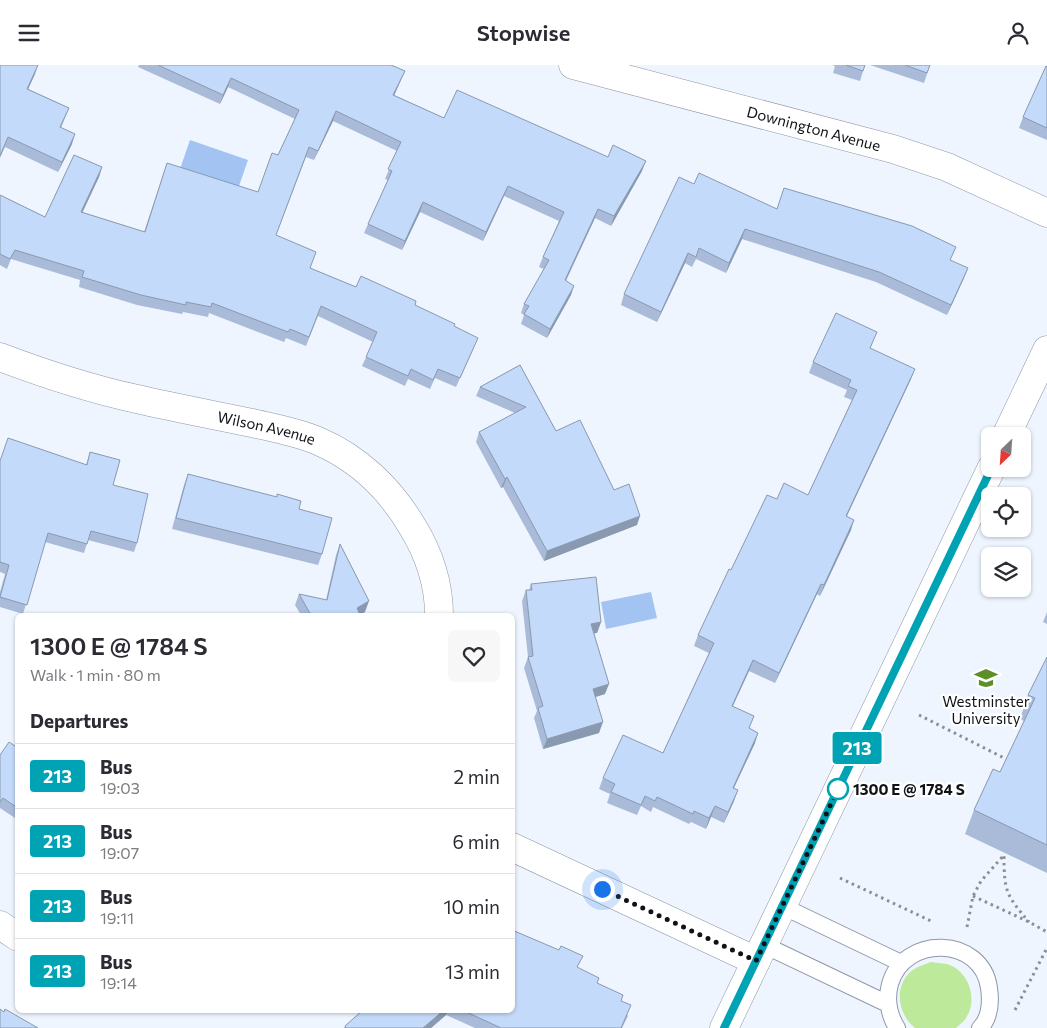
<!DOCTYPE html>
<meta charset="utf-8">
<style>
body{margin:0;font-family:Commissioner,sans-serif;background:#f7f7f7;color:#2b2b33;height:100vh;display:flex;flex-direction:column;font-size:19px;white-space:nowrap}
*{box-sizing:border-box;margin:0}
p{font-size:16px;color:#7c7c81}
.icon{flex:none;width:28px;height:28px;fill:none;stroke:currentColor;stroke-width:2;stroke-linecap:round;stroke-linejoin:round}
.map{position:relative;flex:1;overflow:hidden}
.panel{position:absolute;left:15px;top:548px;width:500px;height:400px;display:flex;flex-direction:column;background:#fff;border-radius:8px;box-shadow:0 1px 4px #0004}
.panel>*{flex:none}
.badge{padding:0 10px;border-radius:4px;font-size:18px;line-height:32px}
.needle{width:32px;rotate:205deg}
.buttons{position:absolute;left:981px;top:362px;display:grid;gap:10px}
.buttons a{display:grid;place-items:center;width:50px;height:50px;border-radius:8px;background:#fff;box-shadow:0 1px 4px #0004;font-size:25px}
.you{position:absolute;width:25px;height:25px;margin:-12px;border:4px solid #fff;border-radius:50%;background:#1a73e8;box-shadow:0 0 0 8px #1a73e833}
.map>.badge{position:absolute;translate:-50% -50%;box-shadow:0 0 0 2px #fff}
h2{padding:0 15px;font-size:19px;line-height:45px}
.round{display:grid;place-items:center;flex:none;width:52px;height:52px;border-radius:8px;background:#f7f7f7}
.headline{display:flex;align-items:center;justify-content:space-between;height:85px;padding:0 15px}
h1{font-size:24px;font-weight:600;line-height:38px}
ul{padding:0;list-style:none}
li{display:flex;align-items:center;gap:15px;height:65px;padding:0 15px;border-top:1px solid #e1e1e2}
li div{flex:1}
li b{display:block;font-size:19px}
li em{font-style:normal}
li .badge{min-width:55px;font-weight:700;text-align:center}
header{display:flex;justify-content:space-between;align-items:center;height:65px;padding:0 15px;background:#fff;font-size:22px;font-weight:600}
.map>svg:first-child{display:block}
.green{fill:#bdea9a}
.water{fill:#a3c4f3}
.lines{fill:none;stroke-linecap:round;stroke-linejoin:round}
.lane-casing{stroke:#8e98a7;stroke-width:18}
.street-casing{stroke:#8e98a7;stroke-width:29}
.secondary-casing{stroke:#8e98a7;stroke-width:29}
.path{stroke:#8a8f96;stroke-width:3;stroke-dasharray:2.5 4;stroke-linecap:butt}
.lane{stroke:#fff;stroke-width:16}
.street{stroke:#fff;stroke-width:28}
.secondary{stroke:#fff;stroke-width:28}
.wall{fill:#a9bbd8}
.shaded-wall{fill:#8999b0}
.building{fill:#c4dafb;stroke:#8999b0}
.line-casing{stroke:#fff;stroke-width:11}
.line{stroke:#00a3b4;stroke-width:8}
.walk{stroke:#0f1217;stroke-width:5;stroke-dasharray:0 9}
.stop-dot{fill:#fff;stroke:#00a3b4;stroke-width:2.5}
.labels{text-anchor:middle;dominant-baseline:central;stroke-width:4.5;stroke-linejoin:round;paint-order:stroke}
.street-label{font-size:15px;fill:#0f1217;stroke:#fff}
.poi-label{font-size:15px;fill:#0f1217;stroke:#fff}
.stop-label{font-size:15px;font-weight:bold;fill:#0f1217;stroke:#fff;text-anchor:start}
</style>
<header><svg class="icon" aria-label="menu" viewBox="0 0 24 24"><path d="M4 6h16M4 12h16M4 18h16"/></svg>Stopwise<svg class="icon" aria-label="person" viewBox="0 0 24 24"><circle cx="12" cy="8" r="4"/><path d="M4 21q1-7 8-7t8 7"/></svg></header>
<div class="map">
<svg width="1047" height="963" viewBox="0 0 1047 963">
<rect width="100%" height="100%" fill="#eef5fe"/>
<path class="green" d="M931,897C936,898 942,898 947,899C968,905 978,933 967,951C965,956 960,959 956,963H915C896,948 893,916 916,903C921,900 927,899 931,897Z"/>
<path class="water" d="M190,75L248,95L238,124L180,104Z
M651,527L657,553L606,564L601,537Z"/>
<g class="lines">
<defs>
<path id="lane" d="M782,841L901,898
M764,880L888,939
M897,963C889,950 886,934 890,919C904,869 982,871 989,923C991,937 990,953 980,963"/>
<g id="street">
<path id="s1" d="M573,0L893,84L947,102L1047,148"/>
<path id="s2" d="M0,292C45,309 91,324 137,334C176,343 214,350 252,358C274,363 297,367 318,376C358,393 390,424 412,461C428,487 439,518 439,550"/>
<path d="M512,782L756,896"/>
<path d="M0,860L18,872"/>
</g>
<path id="secondary" d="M1006,371L1047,285
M724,963L991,404"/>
</defs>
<use href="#lane" class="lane-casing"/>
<use href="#street" class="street-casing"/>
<use href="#secondary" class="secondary-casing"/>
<path class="path" d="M919,650L1008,695
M840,813L933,857
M973,831L1029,857L1047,867
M967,862L973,831L981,816L1004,790C1004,826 1006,830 1029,857
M1015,945L1047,883"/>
<use href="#lane" class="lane"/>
<use href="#street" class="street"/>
<use href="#secondary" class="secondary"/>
</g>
<path class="wall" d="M0,0L35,9L28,24L69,43L61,63L72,79L58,107L5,82L0,93Z
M139,0H391L405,6L394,30L444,53L608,92L642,106L611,161L595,153L566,216L571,230L547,273L521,259L524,250L521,248L524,239L544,204L539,202L543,192L559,156L504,131L483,176L420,147L402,185L364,168L368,159L388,115L385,114L397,86L333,56L314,95L306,92L276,170L310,203L356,222L415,240L454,261L474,282L456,322L435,313L430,324L408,314L405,321L362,301L373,277L318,251L306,281L286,273L284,277L209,248L208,252L183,247L182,249L137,240L79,222L80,215L11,194L7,204L0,200V130L45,152L102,102L99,112L82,147L144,167L167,98L258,127L278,90L295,54L228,22L220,39L138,2Z
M832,0H865L860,16L833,8L835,1Z
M870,0H930L924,18Z
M1047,2V75L1019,63L1023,52Z
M694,119L777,144L951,195L964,213L947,250L876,217L742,174L726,208L696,194L692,202L685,198L657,257L621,240L624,229Z
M877,267L870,283L911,314L847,451L851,465L820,531L817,529L775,618L749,606L733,641L750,664L755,678L734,723V736L724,758L711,752L706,764L691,757L689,759L653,742L651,747L641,741L637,750L607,738L610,729L599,724L603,713L663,688L709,588L694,581L698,570L731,505L777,434L808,430L852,335L844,332L847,325L809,308L813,297Z
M520,300L556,366L614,425L637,460L544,496L503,422L501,423L476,377L479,367L515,348L476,331L480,322Z
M90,387L113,420L137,478L134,487L88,475L84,488L45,477L23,549L0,542V527L5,509L0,507V395L86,400Z
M188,409L299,444L322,489L318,500L172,464L184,420Z
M340,479L365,547L360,550H301L295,540L299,529L326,535L336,490Z
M531,519L601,557L597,568H594L605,629L595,632L599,668L543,684L534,653L537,646L524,603L528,592L522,536L526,525H529Z
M1047,547V559L1043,557Z
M1047,592V808L965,769L974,745L1000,707L1024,656L1020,654L1028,630Z
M18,683V755L0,743V690Z
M578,903L621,936L628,951L622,963H475L446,950L431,963H344L345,961L363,945H512Z"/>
<path class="shaded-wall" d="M38,0L35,9L24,33L27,24Z
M405,6L401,15L390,40L393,30Z
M231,13L228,22L220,39L223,30Z
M336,46L333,56L314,95L318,86Z
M75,69L72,79L58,107L62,97Z
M646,96L642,106L611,161L614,151Z
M102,102L99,112L78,157L81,147Z
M508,121L504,131L483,176L486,167Z
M423,137L420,147L402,185L405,176Z
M598,144L595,153L561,225L565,215Z
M745,164L742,174L726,208L729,198Z
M688,188L685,198L657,257L661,247Z
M968,203L964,213L947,250L951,240Z
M574,221L571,230L547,273L550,264Z
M915,304L911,314L842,461L846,451Z
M507,412L503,422L501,423L505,414Z
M640,451L637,460L544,496L547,486Z
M854,455L851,465L820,531L824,520Z
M821,519L817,529L775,618L779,608Z
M369,536L365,547L359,550L357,543Z
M601,557L597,568L587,569L591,559Z
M753,595L749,606L728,651L732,641Z
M609,619L605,629L589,634L593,624Z
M603,657L599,668L543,684L547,674Z
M758,668L755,678L729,733L733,723Z
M738,725L734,736L724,758L728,747Z
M715,741L711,752L706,764L709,753Z
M444,945H448L446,950L431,963H423Z"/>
<path class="building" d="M0,0H38L27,24L69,43L60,62L75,69L62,97L8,72L0,91Z
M158,0H391L405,6L393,30L444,53L457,25L608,92L613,80L646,96L614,151L598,144L565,215L574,221L550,264L524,249L529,241L524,239L549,195L543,192L564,147L508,121L486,167L423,137L405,176L368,159L392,106L388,104L401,77L336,46L318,86L309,82L276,170L316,187L310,203L356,222L361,211L416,236L415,240L455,259L454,261L478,273L460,313L438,304L433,315L411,304L408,311L366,292L377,267L321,241L309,272L290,264L288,267L212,238L211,242L186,237V240L141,230L82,212L84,206L15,185L10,194L0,189V130L45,152L74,90L102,102L81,147L145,167L167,98L258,127L272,88L278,90L299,45L231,13L223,30Z
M846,0H865L863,6Z
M905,0H930L927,8Z
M1046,1L1047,2V63L1023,52Z
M699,108L777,144L784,123L912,161L956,182L950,195L968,203L951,240L879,207L745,164L729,198L699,183L696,192L688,188L661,247L624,229L679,112L694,119Z
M836,248L877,267L870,283L915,304L846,451L854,455L824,520L821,519L779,608L753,595L732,641L754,651L749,663L758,668L733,723L738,725L728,747L715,741L709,753L694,746L693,749L657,732L655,736L645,731L641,740L611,727L615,719L603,713L623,670L663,688L714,578L698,570L729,504L731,505L767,430L777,434L784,418L808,430L857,325L848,321L851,315L813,297Z
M520,300L556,366L580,355L614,425L629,419L640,451L547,486L507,412L505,414L479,367L526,342L480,322Z
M8,373L87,400L90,387L120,395L113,420L148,429L137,478L91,466L87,479L48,468L27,540L0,532L9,500L0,497V396Z
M188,409L277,432V429L301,436L299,444L332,453L322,489L176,453Z
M340,479L369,536L357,543L360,550H311L299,529L327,535Z
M596,512L601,557L591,559L609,619L593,624L603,657L547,674L538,643L543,641L528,592L533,591L526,525H532L531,519Z
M1047,592V780L974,745L993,704L1000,707L1035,633L1028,630Z
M9,677L18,683V743L3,733L0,737V690Z
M512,865L559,885L561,881L583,891L577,902L599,913L597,918L623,930L621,936L631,940L621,963H501L462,945H512Z
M0,944L4,947L5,944L38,963H0Z
M363,945H444L423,963H346L345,961Z"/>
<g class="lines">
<defs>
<path id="line" d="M724,963L991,404"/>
</defs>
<use href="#line" class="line-casing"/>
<use href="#line" class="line"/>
<path class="walk" d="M602,824L756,896L841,718L838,724"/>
</g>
<defs>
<symbol id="university-bare" viewBox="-9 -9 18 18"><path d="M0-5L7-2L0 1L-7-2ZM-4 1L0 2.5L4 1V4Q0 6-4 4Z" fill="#5c8f27" stroke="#fff" stroke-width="2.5" paint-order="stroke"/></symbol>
</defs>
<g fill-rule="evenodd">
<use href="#university-bare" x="970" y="597" width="32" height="32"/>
</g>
<circle class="stop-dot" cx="838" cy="724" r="10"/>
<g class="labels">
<g class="street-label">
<text stroke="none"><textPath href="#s1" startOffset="249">Downington Avenue</textPath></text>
<text stroke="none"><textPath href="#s2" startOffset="276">Wilson Avenue</textPath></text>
</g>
<g class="poi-label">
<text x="986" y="636">Westminster<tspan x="986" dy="17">University</tspan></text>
</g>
<g class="stop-label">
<text x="853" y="724">1300 E @ 1784 S</text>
</g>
</g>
</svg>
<div class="buttons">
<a><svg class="needle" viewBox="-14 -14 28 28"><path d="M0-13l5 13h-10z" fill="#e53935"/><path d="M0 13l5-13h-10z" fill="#7c7c81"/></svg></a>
<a><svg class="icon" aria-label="locate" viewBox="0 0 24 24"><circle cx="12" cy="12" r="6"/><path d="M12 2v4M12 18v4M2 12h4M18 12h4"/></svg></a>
<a><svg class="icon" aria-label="layers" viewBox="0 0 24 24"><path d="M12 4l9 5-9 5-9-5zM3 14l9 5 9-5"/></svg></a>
</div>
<div class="you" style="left:602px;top:824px"></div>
<b class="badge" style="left:857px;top:683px;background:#00a3b4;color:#fff">213</b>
<section class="panel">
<div class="headline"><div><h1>1300 E @ 1784 S</h1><p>Walk · 1 min · 80 m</p></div><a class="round"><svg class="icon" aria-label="heart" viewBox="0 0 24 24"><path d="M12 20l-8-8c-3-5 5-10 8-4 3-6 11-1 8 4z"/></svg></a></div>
<h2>Departures</h2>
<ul>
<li><span class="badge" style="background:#00a3b4;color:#fff">213</span><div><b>Bus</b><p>19:03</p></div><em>2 min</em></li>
<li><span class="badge" style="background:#00a3b4;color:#fff">213</span><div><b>Bus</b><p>19:07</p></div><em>6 min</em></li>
<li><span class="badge" style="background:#00a3b4;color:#fff">213</span><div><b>Bus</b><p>19:11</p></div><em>10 min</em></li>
<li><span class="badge" style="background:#00a3b4;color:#fff">213</span><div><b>Bus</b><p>19:14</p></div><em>13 min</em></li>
</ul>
</section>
</div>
